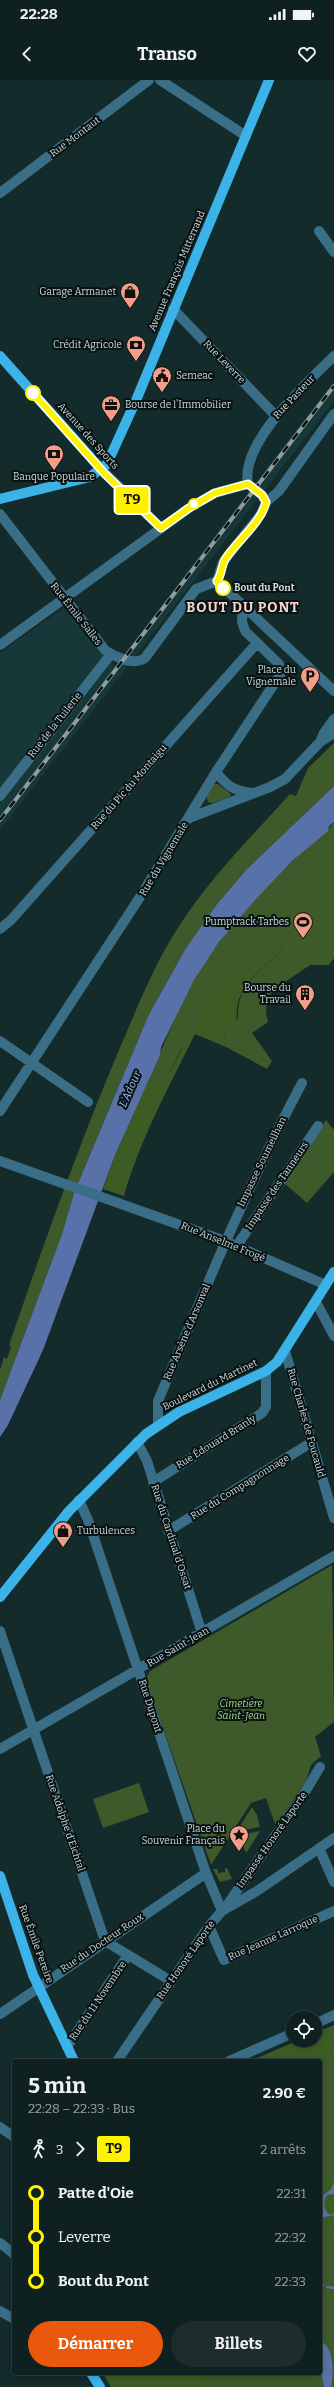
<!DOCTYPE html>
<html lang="fr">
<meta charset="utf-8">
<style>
body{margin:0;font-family:Bitter,serif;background:#1d2d2d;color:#f1f3f6;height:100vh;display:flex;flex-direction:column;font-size:15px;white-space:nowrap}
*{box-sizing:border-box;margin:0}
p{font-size:13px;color:#9ba3a5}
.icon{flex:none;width:22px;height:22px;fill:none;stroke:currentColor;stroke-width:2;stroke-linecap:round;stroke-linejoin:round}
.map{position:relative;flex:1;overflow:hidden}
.drawer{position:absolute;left:12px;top:1979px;width:310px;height:316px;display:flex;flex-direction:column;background:#0f2020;border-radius:4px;box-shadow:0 2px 6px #0003,0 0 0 1px #2f3e3e}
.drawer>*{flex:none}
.badge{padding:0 8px;border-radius:3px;font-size:14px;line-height:26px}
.fabs{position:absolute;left:286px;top:1931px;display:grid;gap:8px}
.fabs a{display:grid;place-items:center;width:36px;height:36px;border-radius:50%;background:#0f2020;box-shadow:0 2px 6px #0003,0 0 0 1px #2f3e3e;font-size:20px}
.map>.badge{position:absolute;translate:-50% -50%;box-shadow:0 0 0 2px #fff}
.legs{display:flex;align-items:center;gap:6px;height:44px;padding:0 16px;font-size:13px}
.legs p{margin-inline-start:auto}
.summary{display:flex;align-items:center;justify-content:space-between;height:68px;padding:0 16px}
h1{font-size:22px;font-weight:700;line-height:30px}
.cta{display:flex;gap:8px;margin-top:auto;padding:8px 16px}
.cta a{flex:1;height:46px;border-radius:24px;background:#ea580c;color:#fff;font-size:16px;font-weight:700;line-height:46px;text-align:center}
.cta a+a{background:#1d2d2d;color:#f1f3f6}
ul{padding:0 16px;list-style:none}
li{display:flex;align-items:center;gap:14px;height:44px;font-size:15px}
li i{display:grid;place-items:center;width:6px;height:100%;margin:0 5px;background:currentColor}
li i::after{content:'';width:10px;height:10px;margin:-5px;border:3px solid;border-radius:50%;background:#0f2020}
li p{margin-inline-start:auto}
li:first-child i{background:linear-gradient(#0000 50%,currentColor 0)}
li:last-child i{background:linear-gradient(currentColor 50%,#0000 0)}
.status{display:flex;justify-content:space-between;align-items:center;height:28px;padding:0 20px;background:#0f2020;direction:ltr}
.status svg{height:11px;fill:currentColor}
header{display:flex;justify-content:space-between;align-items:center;height:52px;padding:0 16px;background:#0f2020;font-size:18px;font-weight:700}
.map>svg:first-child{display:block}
.built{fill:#173839}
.green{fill:#3e592a}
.forest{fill:#3d5c24}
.water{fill:#5872a9}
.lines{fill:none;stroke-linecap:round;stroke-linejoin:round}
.stream{stroke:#5872a9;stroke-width:2.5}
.minor{stroke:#3a6d86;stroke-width:10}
.major{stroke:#3bb3e8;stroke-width:10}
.rail-casing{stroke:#8e9e9e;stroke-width:4}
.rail{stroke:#081112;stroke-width:2.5;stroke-dasharray:8;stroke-linecap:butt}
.line-1-casing{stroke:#fff;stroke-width:9}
.line-1{stroke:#fff200;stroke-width:6}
.stop-1-dot{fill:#fff;stroke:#fff200;stroke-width:2}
.labels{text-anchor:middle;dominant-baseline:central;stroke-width:4;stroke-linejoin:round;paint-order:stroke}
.street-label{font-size:10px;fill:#cddada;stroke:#081112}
.poi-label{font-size:10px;fill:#cddada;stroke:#081112;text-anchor:end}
.stop-label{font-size:10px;font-weight:bold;fill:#cddada;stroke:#081112;text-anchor:start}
.park-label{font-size:10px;font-style:italic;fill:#abdb88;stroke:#081112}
.water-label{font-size:11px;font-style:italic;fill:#a0befe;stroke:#081112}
.district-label{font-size:14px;font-weight:bold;letter-spacing:1px;fill:#f6d4cb;stroke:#081112}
</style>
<div class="status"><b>22:28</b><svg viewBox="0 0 49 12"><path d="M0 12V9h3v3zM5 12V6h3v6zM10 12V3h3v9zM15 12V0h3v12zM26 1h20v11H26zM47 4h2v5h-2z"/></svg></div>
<header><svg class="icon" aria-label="back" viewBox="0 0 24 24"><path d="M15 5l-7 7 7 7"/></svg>Transo<svg class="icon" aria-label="heart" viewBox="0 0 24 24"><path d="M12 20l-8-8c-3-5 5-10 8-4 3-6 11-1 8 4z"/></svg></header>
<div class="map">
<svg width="334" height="2307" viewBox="0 0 334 2307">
<rect width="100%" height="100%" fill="#142b2b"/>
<path class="built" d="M334,301V321L0,750V573L64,528L115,586Z"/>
<path class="green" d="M334,663V706L247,789L217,824L186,868L149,934L74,1113L62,1154L0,1320V1290L4,1277L7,1279L11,1267L9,1265C43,1166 78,1067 119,970C137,928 155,882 181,843C212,796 252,756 290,714L296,716L308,688Z
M213,704H218L231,714L230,717L212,723L208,722L206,715Z
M334,742V878L329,885H310L273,910L267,921L266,933L268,942L252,953L272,981L267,989L226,967L224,956L238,938C236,905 261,889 283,870L281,867L244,895L239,892L238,888L180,971L163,1007L148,1001C163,968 175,934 193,902C224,847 272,799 318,757L322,756Z
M326,1040L334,1050V1092L307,1123L284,1103Z
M332,1485L334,1642L315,1657L321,1676L311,1685L306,1701L278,1743L275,1744L266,1718L251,1723L211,1785L146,1599L150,1591Z
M139,1703L149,1732L103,1748L93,1719Z
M252,1727L257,1735L260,1747L238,1751V1749Z
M260,1751L247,1772L245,1771L240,1755Z
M225,1788H227L232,1799L220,1802L213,1789H218V1793L225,1792Z
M334,1945V2307H111L103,2293H320V1981H251L299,1960H315V1953Z"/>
<path class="forest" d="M281,867L283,870C267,884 250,895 241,915C231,933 245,939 224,956L226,967L195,954C169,1007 140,1059 124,1116L103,1109L115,1075L148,1001L163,1006L199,935L233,883L238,882L239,892L244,894Z
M325,1949L334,1967L312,1981H251L299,1960H315V1953Z
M334,2100V2141L320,2147V2108L329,2101Z
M327,2154H333V2156L325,2170L320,2173V2156Z
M103,2293H204L200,2307H111Z"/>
<path class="water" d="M334,706V742L329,746L328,751L292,781L255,820L219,862L194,900L161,967L160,975L115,1075L43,1270L8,1345L0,1357V1320L62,1154L74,1113L149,934L186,868L217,824L247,789Z
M334,2103V2114L327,2115C323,2122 323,2130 330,2135L334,2133V2135L320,2138V2118L331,2109Z
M320,2261C334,2266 334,2292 331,2307H324L320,2286Z"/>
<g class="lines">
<path class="stream" d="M320,2203L323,2205
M327,2207L334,2208"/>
<path class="minor" d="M160,0L246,56
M0,113L149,0
M319,151L334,172
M173,229L275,335
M101,389L161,448
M266,422L262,415L248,404C240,362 307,303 334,276
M0,434L105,570C115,577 134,586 145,578L196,509L217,501
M217,501L223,482L261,434L266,422L279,411L334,334
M217,501L334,611
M0,565L189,428L215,413L248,404
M320,662L324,653L334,639
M216,692C227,706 234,711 252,713
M0,716L111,574
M189,738L270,707L285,699L320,662L334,653
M0,849L11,840L257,563
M0,961L88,1022
M0,1031L140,817L216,692L280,595L279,584L246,552C241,542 241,538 244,528
M0,1081L225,1161L326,1205
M236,1167L318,1046
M316,1222L334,1256
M285,1271L334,1438
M158,1345V1321C203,1214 247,1106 302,1003
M137,1362L147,1381L202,1553
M153,1402L262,1333L266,1327V1291
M79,1420L88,1440L206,1793L222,1831
M168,1451L312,1362
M0,1551L105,1861L171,1901
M0,1669L334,1476
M319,1768L334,1802
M225,1828L302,1717L320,1687
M209,1846L224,1880L334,1831
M0,1934L206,1793
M315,1944L334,1935
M67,1967L128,1875
M117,1981L209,1846L222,1831L257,1811L334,1758
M229,1981L293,1953
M0,2047L14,2057
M0,2163L14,2174
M0,2231L14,2239"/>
<path class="major" d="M0,276L101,389
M0,419L90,397L107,384L137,318L269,0
M0,1517L69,1431L146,1354L179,1332L266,1291L277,1282L334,1192
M0,1796L33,1895L74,1981
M91,2293L100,2307"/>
<defs>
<path id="rail" d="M0,740L334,306"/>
</defs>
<use href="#rail" class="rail-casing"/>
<use href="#rail" class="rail"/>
</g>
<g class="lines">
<defs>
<path id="line-1" d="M33,313L105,394L161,448L189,428L215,413L248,404L262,415L266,422C261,443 238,460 226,478C221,485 222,495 217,501L223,508"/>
</defs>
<use href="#line-1" class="line-1-casing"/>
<use href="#line-1" class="line-1"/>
</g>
<defs>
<symbol id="shop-pin" viewBox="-11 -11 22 30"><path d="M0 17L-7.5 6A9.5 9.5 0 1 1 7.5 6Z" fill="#f49e89" stroke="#081112"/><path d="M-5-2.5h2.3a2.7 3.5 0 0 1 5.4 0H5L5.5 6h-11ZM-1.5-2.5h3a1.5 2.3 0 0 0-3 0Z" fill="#111"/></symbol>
<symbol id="bank-pin" viewBox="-11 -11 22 30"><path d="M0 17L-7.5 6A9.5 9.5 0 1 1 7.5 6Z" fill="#f49e89" stroke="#081112"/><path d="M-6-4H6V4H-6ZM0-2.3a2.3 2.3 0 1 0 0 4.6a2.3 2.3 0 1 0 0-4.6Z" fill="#111"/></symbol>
<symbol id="civic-pin" viewBox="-11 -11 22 30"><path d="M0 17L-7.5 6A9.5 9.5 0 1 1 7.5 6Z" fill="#f49e89" stroke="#081112"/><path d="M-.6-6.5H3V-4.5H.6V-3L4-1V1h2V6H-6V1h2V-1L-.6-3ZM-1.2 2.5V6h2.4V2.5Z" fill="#111"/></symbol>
<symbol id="office-pin" viewBox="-11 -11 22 30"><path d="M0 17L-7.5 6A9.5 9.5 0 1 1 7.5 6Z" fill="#f49e89" stroke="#081112"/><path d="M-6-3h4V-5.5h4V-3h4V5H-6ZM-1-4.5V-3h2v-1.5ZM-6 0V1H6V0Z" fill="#111"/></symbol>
<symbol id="parking-pin" viewBox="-11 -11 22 30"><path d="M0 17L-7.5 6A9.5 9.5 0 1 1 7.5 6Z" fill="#f49e89" stroke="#081112"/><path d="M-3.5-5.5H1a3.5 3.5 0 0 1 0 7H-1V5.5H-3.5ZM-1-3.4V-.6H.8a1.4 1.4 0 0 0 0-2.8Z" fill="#111"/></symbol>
<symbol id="stadium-pin" viewBox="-11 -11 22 30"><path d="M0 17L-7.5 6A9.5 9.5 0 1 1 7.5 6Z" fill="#f49e89" stroke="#081112"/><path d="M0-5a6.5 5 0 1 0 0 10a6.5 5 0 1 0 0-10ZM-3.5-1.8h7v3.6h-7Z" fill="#111"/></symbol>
<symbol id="building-pin" viewBox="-11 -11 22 30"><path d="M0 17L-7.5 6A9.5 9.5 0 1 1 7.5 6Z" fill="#f49e89" stroke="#081112"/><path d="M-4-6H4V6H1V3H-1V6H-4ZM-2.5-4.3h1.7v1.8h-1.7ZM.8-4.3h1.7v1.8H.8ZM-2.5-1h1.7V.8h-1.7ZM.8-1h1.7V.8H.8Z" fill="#111"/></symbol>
<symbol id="sight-pin" viewBox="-11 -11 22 30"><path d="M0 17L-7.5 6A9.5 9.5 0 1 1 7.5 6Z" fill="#f49e89" stroke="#081112"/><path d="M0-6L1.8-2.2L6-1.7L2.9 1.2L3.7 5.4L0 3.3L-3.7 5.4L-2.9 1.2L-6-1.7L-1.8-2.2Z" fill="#111"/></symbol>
</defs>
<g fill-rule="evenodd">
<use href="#shop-pin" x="119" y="201" width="22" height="30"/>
<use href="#bank-pin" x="125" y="254" width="22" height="30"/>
<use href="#civic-pin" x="151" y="285" width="22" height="30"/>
<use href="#office-pin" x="100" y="314" width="22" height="30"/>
<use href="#bank-pin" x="43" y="363" width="22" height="30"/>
<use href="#parking-pin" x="299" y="585" width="22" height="30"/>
<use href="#stadium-pin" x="292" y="831" width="22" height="30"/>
<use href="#building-pin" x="294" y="903" width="22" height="30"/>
<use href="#shop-pin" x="52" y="1440" width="22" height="30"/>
<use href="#sight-pin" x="228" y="1744" width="22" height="30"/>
</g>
<g class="stop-1-dot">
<circle cx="33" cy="313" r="7"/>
<circle cx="194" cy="424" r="5"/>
<circle cx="223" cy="508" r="7"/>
</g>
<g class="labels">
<g class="street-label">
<text transform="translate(75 57) rotate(-37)">Rue Montaut</text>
<text transform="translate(177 191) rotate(-67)">Avenue François Mitterrand</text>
<text transform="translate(224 282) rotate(46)">Rue Leverre</text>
<text transform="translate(294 317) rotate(-47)">Rue Pasteur</text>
<text transform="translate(88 356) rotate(48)">Avenue des Sports</text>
<text transform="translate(76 534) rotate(52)">Rue Émile Salles</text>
<text transform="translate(55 645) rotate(-52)">Rue de la Tuilerie</text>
<text transform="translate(129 707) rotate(-49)">Rue du Pic du Montaigu</text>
<text transform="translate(164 779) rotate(-59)">Rue du Vignemale</text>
<text transform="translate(262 1082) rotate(-64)">Impasse Soumeilhan</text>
<text transform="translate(277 1106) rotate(-56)">Impasse des Tanneurs</text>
<text transform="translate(223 1162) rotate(22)">Rue Anselme Frogé</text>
<text transform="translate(187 1252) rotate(-67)">Rue Arsène d'Arsonval</text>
<text transform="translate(210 1305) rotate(-26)">Boulevard du Martinet</text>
<text transform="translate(306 1343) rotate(74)">Rue Charles de Foucauld</text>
<text transform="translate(216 1362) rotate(-32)">Rue Édouard Branly</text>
<text transform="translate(240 1407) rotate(-32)">Rue du Compagnonnage</text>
<text transform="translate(171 1457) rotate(72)">Rue du Cardinal d'Ossat</text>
<text transform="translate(178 1567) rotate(-30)">Rue Saint-Jean</text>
<text transform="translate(150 1626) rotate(72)">Rue Dupont</text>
<text transform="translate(65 1743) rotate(71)">Rue Adolphe d'Eichtal</text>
<text transform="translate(272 1760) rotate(-55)">Impasse Honoré Laporte</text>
<text transform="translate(273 1858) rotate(-24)">Rue Jeanne Larroque</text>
<text transform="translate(102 1863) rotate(-34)">Rue du Docteur Roux</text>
<text transform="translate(36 1864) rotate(70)">Rue Émile Pereire</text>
<text transform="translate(186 1880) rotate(-55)">Rue Honoré Laporte</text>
<text transform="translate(98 1921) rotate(-56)">Rue du 11 Novembre</text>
</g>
<g class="poi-label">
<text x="116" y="212">Garage Armanet</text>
<text x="122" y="265">Crédit Agricole</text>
<text x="176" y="296" text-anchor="start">Semeac</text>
<text x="125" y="325" text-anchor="start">Bourse de l'Immobilier</text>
<text x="54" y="397" text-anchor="middle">Banque Populaire</text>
<text x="296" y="590">Place du<tspan x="296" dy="12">Vignemale</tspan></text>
<text x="289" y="842">Pumptrack Tarbes</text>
<text x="291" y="908">Bourse du<tspan x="291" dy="12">Travail</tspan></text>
<text x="77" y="1451" text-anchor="start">Turbulences</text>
<text x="225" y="1749">Place du<tspan x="225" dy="12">Souvenir Français</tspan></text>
</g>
<g class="stop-label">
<text x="234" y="508">Bout du Pont</text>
</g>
<g class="park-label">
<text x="241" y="1624">Cimetière<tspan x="241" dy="12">Saint-Jean</tspan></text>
</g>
<g class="water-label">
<text transform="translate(130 1009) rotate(-66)">L'Adour</text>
</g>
<g class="district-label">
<text x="243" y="527">BOUT DU PONT</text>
</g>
</g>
</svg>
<div class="fabs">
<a><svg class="icon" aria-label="locate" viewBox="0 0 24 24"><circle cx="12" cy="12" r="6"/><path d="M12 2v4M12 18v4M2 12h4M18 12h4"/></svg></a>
</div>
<b class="badge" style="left:132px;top:420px;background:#fff200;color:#111">T9</b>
<section class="drawer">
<div class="summary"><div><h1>5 min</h1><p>22:28 – 22:33 · Bus</p></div><b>2.90 €</b></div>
<div class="legs"><svg class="icon" aria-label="walk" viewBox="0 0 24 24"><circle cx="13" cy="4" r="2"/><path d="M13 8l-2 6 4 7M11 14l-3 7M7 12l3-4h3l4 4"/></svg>3<svg class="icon" aria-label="forward" viewBox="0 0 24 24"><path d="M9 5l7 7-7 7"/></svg><b class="badge" style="background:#fff200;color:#111">T9</b><p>2 arrêts</p></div>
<ul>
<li><i style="color:#fff200"></i><b>Patte d'Oie</b><p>22:31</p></li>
<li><i style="color:#fff200"></i><span>Leverre</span><p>22:32</p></li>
<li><i style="color:#fff200"></i><b>Bout du Pont</b><p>22:33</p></li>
</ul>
<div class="cta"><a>Démarrer</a><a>Billets</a></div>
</section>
</div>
